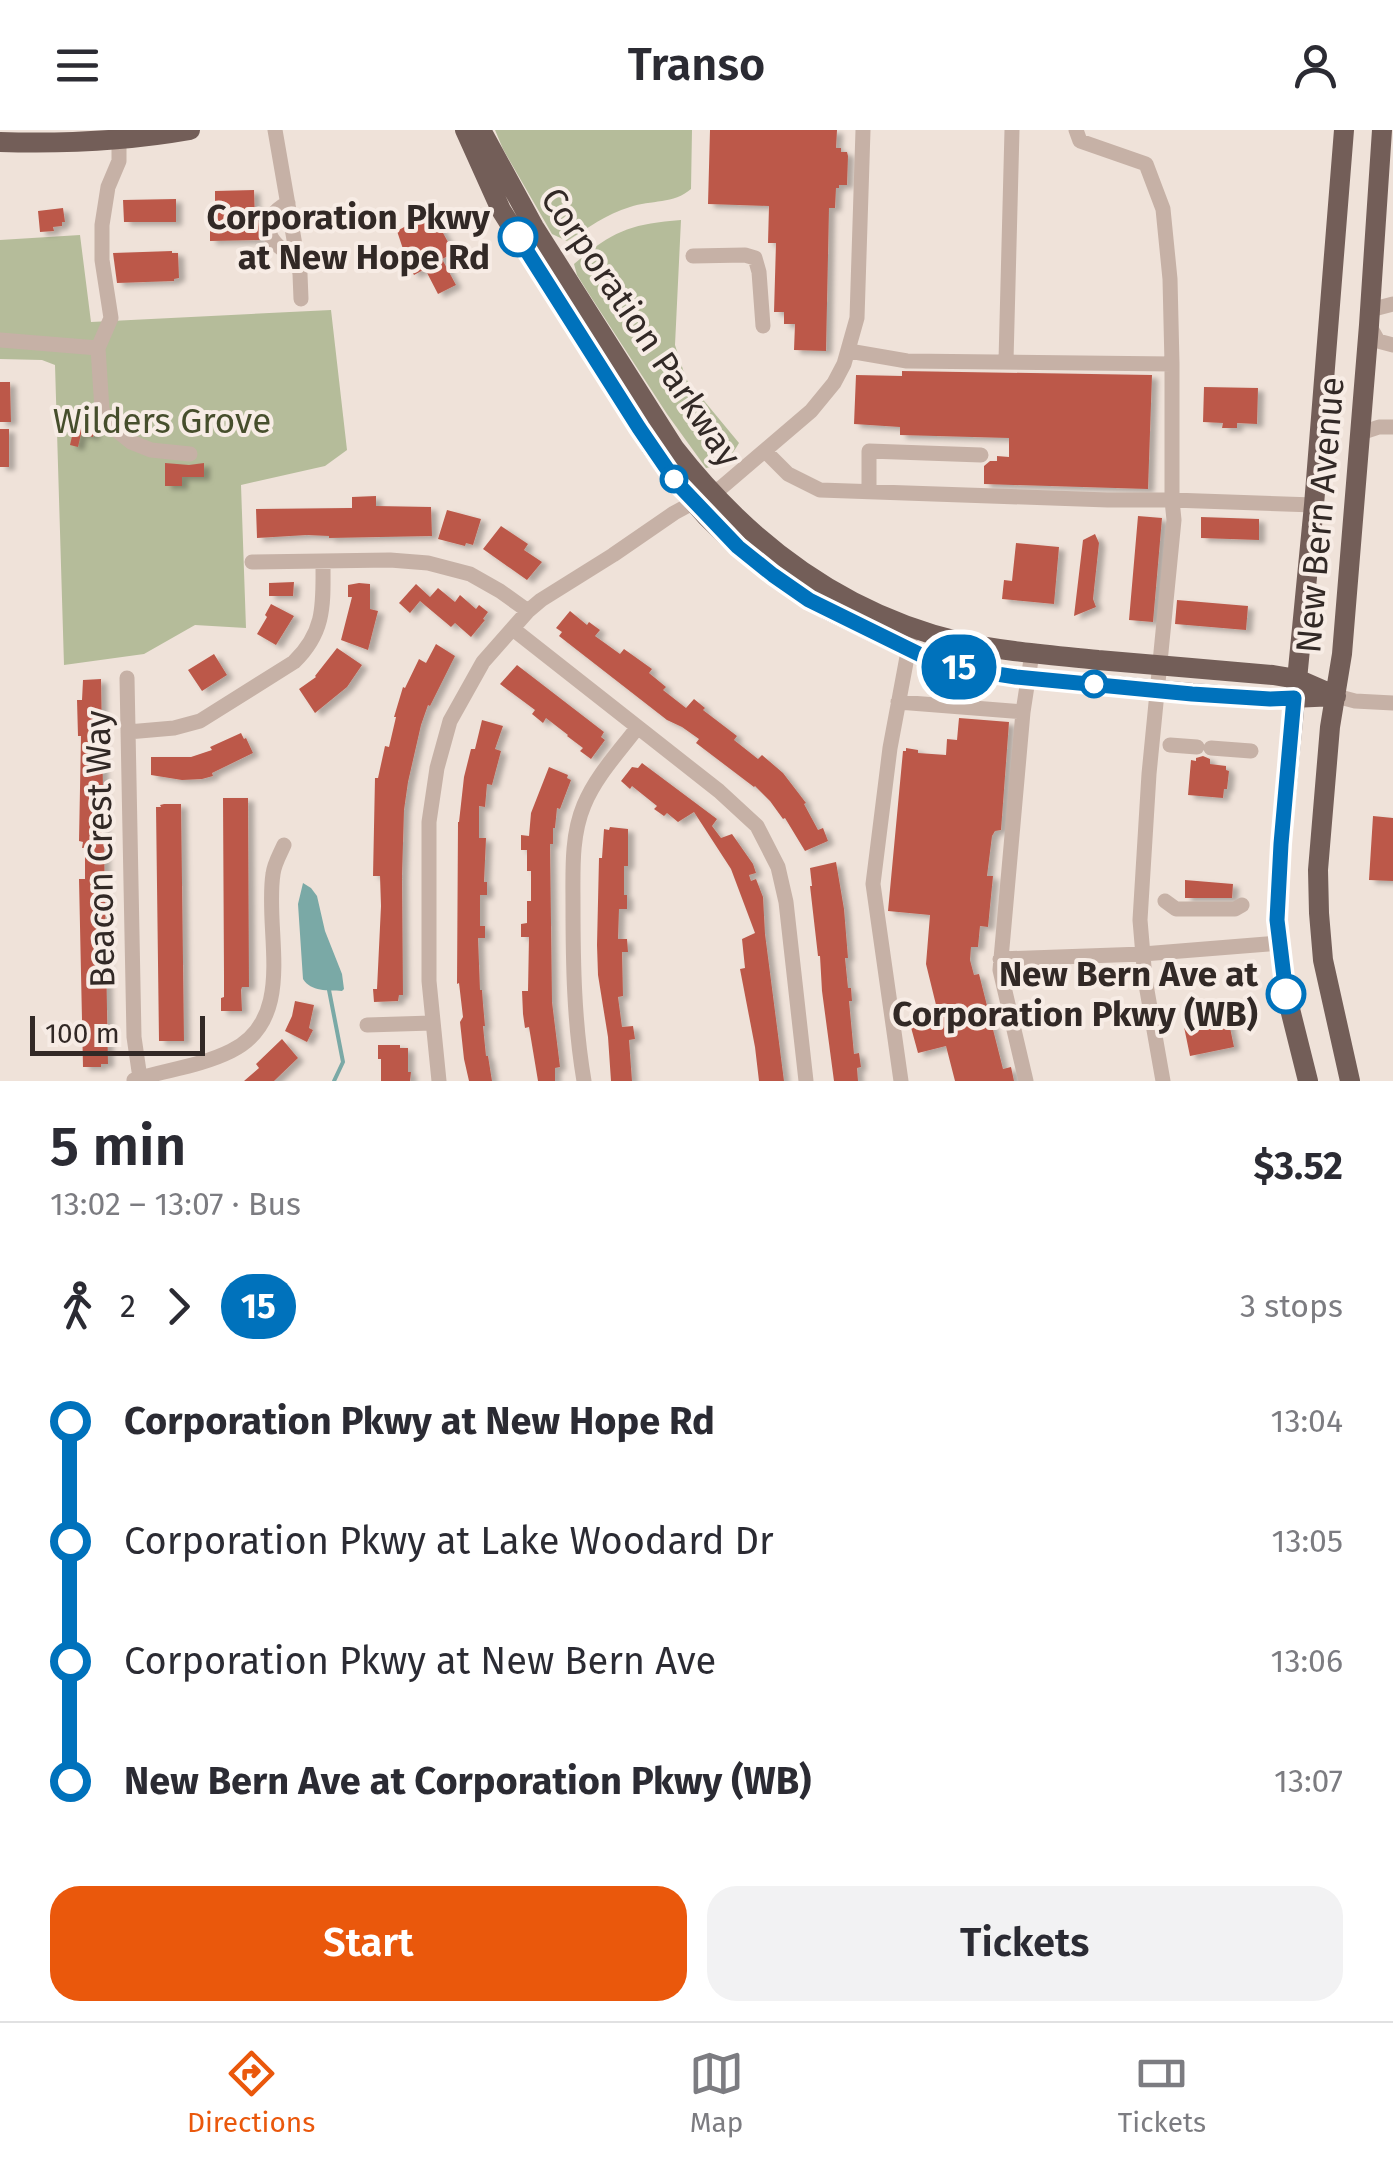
<!DOCTYPE html>
<meta charset="utf-8">
<style>
body{margin:0;font-family:"Fira Sans",sans-serif;background:#f2f2f3;color:#2b2b33;height:100vh;display:flex;flex-direction:column;font-size:38px;white-space:nowrap}
*{box-sizing:border-box;margin:0}
p{font-size:32px;color:#7c7c81}
.icon{flex:none;width:55px;height:55px;fill:none;stroke:currentColor;stroke-width:2;stroke-linecap:round;stroke-linejoin:round}
.map{position:relative;height:951px;overflow:hidden}
.details{display:flex;flex-direction:column;background:#fff;flex:1}
.details>*{flex:none}
.badge{padding:0 20px;border-radius:32px;font-size:35px;line-height:65px}
.scale{position:absolute;left:30px;bottom:25px;width:175px;box-sizing:border-box;padding-left:10px;border:5px solid #322926;border-top:0;font-size:28px;line-height:35px;white-space:nowrap;color:#322926;-webkit-text-stroke:8px #f7ece5;paint-order:stroke}
.map>.badge{position:absolute;translate:-50% -50%;box-shadow:0 0 0 5px #fff}
.legs{display:flex;align-items:center;gap:15px;height:110px;padding:0 50px;font-size:32px}
.legs p{margin-inline-start:auto}
.head{display:flex;align-items:center;justify-content:space-between;height:170px;padding:0 50px}
h1{font-size:55px;font-weight:600;line-height:75px}
.button{display:flex;gap:20px;margin-top:auto;padding:20px 50px}
.button a{flex:1;height:115px;border-radius:30px;background:#ea580c;color:#fff;font-size:40px;font-weight:600;line-height:115px;text-align:center}
.button a+a{background:#f2f2f3;color:#2b2b33}
ul{padding:0 50px;list-style:none}
li{display:flex;align-items:center;gap:35px;height:120px;font-size:38px}
li i{display:grid;place-items:center;width:15px;height:100%;margin:0 12px;background:currentColor}
li i::after{content:'';width:25px;height:25px;margin:-12px;border:8px solid;border-radius:50%;background:#fff}
li p{margin-inline-start:auto}
li:first-child i{background:linear-gradient(#0000 50%,currentColor 0)}
li:last-child i{background:linear-gradient(currentColor 50%,#0000 0)}
header{display:flex;justify-content:space-between;align-items:center;height:130px;padding:0 50px;background:#fff;font-size:45px;font-weight:600}
.dock{display:flex;justify-content:space-around;align-items:center;height:140px;border-top:2px solid #e1e1e2;background:#fff;font-size:28px;color:#7c7c81}
.dock a{display:grid;justify-items:center;gap:5px}
.dock .current{color:#ea580c}
.map>svg:first-child{display:block}
.green{fill:#b5bc9a}
.water{fill:#7aa9a6}
.lines{fill:none;stroke-linecap:round;stroke-linejoin:round}
.stream{stroke:#7aa9a6;stroke-width:4}
.building{fill:#bc594a;filter:url(#shadow)}
.minor{stroke:#c6b1a6;stroke-width:15}
.major{stroke:#735e58;stroke-width:20}
.line-1-casing{stroke:#fff;stroke-width:22}
.line-1{stroke:#0072bc;stroke-width:15}
.stop-1-dot{fill:#fff;stroke:#0072bc;stroke-width:5}
.labels{text-anchor:middle;dominant-baseline:central;stroke-width:8;stroke-linejoin:round;paint-order:stroke}
.stop-label{font-size:35px;font-weight:bold;fill:#322926;stroke:#f7ece5;text-anchor:end}
.street-label{font-size:35px;fill:#322926;stroke:#f7ece5}
.park-label{font-size:35px;fill:#464e2c;stroke:#f7ece5}
</style>
<header><svg class="icon" aria-label="menu" viewBox="0 0 24 24"><path d="M4 6h16M4 12h16M4 18h16"/></svg>Transo<svg class="icon" aria-label="person" viewBox="0 0 24 24"><circle cx="12" cy="8" r="4"/><path d="M4 21q1-7 8-7t8 7"/></svg></header>
<div class="map">
<svg width="1393" height="951" viewBox="0 0 1393 951">
<defs>
<filter id="shadow"><feDropShadow dx="6" dy="3.5" stdDeviation="2.5" flood-color="#0004"/></filter>
</defs>
<rect width="100%" height="100%" fill="#efe2d9"/>
<path class="green" d="M495,0H692L691,59C674,74 651,70 630,77C606,84 588,98 567,111L552,104L503,19Z
M681,90L675,215L686,249L739,313C731,327 723,335 706,338L667,284L589,164L577,145L574,134C613,101 630,94 681,90Z
M80,105L91,192L331,180L347,320L325,336L241,355L246,498L195,495L144,524L64,535L55,235L42,230L0,229V110Z"/>
<path class="water" d="M303,753L311,758L317,766L325,801L342,844L344,859L342,861C328,860 311,862 303,849L298,774Z"/>
<g class="lines">
<path class="stream" d="M329,860L343,932L334,951"/>
</g>
<path class="building" d="M710,0H837L836,18H841V22H847L848,26L847,55H839V58H836L835,78H829L826,221L794,220L795,194H784V182H774L776,113H768L769,76L708,74Z
M254,60L255,92H258L261,110L210,111V93H215V61Z
M176,69V92H124L123,70Z
M63,78L65,92H62V96L53,97L54,101L40,102L38,81Z
M424,86L429,95L437,92L454,123L442,129L456,155L438,164L425,139L414,145L400,120L403,119L397,101Z
M172,121V123H178L179,148L174,149V151L117,153L113,123Z
M902,241L1152,245L1148,359L984,354V336L990,331H997V326L1009,327V308L900,305V297L854,294L856,245L902,246Z
M0,252H10L11,292H0Z
M1204,257L1258,258L1257,294L1237,293V298H1222L1223,293L1203,292Z
M78,280L92,284L96,293L93,307L81,304L78,317L70,315Z
M0,299H9V337H0Z
M165,333L189,335L204,333V347H182V356H165Z
M376,366V376L431,377L432,406L329,408V406L307,405L257,408L256,379L349,378H352V367Z
M447,380L481,389L473,415L466,413L465,416L438,409Z
M1138,386L1162,388L1153,492L1129,490Z
M1201,387L1259,389V410L1201,408Z
M501,396L528,414L524,420L542,432L527,450L483,419Z
M1095,404L1099,413L1093,469L1096,477L1074,486L1083,410Z
M1016,413L1059,417L1054,474L1002,469L1004,450L1012,451Z
M294,452L293,466H269V453Z
M359,453L370,454V479L378,481L368,520L341,510L352,467H348V455Z
M416,454L430,467L438,458L455,472L460,465L476,479L479,475L488,482L483,489L485,490L471,507L455,493L451,497L420,471L410,483L399,473Z
M1177,470L1248,476L1246,500L1175,494Z
M271,474L294,486L276,515L257,504L267,487L265,485Z
M570,481L587,495L589,492L600,500L595,506L620,524L624,519L652,539L649,543L666,557L663,560L686,578L694,569L705,578L703,580L737,606L734,610L758,629L762,625L783,643L806,673L804,674L818,700L823,698L828,711L805,721L785,688L783,689L770,671L755,656L754,657L696,613L699,609L682,597L667,590L559,506L562,502L556,498Z
M436,514L455,526L430,576L428,575L421,595L408,652L404,680L402,746L403,865H399L398,871L374,872L373,859H377L381,776L380,746H373L375,648H378L385,616L389,617L396,587H394L403,557L405,558L419,529L426,533Z
M337,518L362,535L347,557L315,583L299,559L316,547L315,546Z
M214,524L227,545L202,561L188,540Z
M517,535L604,602L601,607L605,610L591,629L580,621L583,618L567,606L568,605L546,588L543,593L532,584L535,580L500,554Z
M101,549L108,934H101V937H83L79,749H85V718H82L83,712L79,711L81,606H78L77,570H82L83,550Z
M959,588L1009,592L1001,700L995,701L992,706L987,746H993L988,797L980,796L978,817H971L970,830L974,845L979,844L1003,939L1011,937L1014,951H955L946,916L918,923L909,890L938,883L926,834L930,785L888,781L903,621H906V618L918,620V623L946,625L947,609L957,610Z
M482,590L503,596L495,619L501,621L492,655L487,654L485,677L479,676V708H486L484,752H487V765H480V796H485V808H478L480,860H482L483,874L485,896H483L486,926H488L492,951H469L464,929L460,892L463,887L459,853L457,854L458,692H459L464,647L471,619H475Z
M241,603L244,609L246,608L253,623L212,643L213,646L202,649L182,650L151,645V627H191L212,620L210,617Z
M1203,626L1210,629V634L1226,636V640L1229,641L1227,659H1224L1223,668L1188,665L1191,630L1196,631V628Z
M642,633L717,689L712,696L721,708L732,704L753,734L756,743L749,745L751,751L756,749L763,767L765,804L784,951H759L755,917L740,839L745,838L742,809L755,803L731,739L694,682L678,692L667,683L664,686L654,679L657,676L632,656L630,659L621,651L632,637L638,638Z
M549,637L568,645L567,648L571,650L560,679L557,678L555,698H553V714H550L552,872L560,937L555,938V951H538L529,897L525,898L523,884L522,861H528L529,807H521V794L527,793V771H531V741H527V720H521V705L529,706L531,683Z
M223,668H248L249,857H242L241,860L242,881H221V868L224,867V846Z
M164,674H181L184,911H159L156,677H161L160,675Z
M1373,686L1393,688V751L1369,750Z
M610,697L628,699V736H624V765H627V779H619L618,809H627L628,822H622L623,866L618,867L622,897L633,896L635,909L629,910L632,951H611L608,907L598,845L597,815L599,728H602L604,699L609,700Z
M836,732L844,779L848,828H845L848,858H851L852,871H849L854,924L859,923L861,937L857,938L858,951H834L822,861L820,826H818L810,756H812L810,738Z
M1185,750L1233,754L1232,768H1185Z
M295,871L314,875L309,898L313,900L307,912L285,901L292,886Z
M1226,878L1234,917L1190,926L1182,887Z
M282,909L298,928L274,951H244L259,938L256,934Z
M378,915H400V918H408V942H411L410,951H381V929H378Z"/>
<g class="lines">
<path class="minor" d="M275,0L300,144L301,169
M288,73C256,89 267,117 297,126
M693,126L745,125L755,128L759,142L763,196
M1370,180L1393,174
M1369,195L1378,211L1393,215
M0,210L98,218L111,188L102,130V95L108,57L119,31V9
M98,218L102,280L110,295L131,312L151,320L190,324
M849,221L907,231L1172,234L1170,149L1163,79L1146,34L1080,11L1076,0
M1006,231L1012,0
M1172,234V370L1314,375
M1361,303L1379,297H1393
M765,321L788,344L820,360L1108,370H1172L1174,390L1149,644L1140,790L1145,849L1163,951
M869,362V321L981,325
M252,432L390,430L428,433L470,444L500,461L528,481
M513,499L719,661L757,696L778,737L786,772L806,951
M127,548L134,907L140,948
M1336,566L1355,571L1393,573
M898,572L1023,582L1032,523
M1023,582L1000,840L1026,951
M128,602L174,598L200,591L294,532C326,501 323,473 323,432
M1170,615L1197,617
M1211,618L1251,621
M1165,771L1176,779H1235L1242,775
M1000,829L1143,824L1280,813
M367,895L432,893
M134,950C165,940 201,936 231,921C298,888 264,802 273,744C274,734 280,724 284,715
M439,951L429,851V692L437,638L450,591L483,532L528,481L541,470L613,425L674,383L722,357L811,281L834,253L844,234L857,188L863,0
M584,951C574,892 573,834 573,774C573,741 571,706 584,675C596,646 618,623 637,598
M901,951L873,754L890,618L910,511"/>
<path class="major" d="M465,0L501,80L651,317L676,352L707,387L738,417L773,445L828,480L931,530L1016,547L1192,563L1270,569L1336,566
M481,0L534,97L675,319C750,415 842,484 961,512C1006,522 1052,525 1098,530C1156,535 1215,540 1273,545L1297,549L1329,563
M0,12C64,14 128,11 190,0
M1308,951L1286,863L1277,790L1281,714L1314,375L1344,0
M1350,951L1323,830L1319,783L1318,740L1330,597L1342,524L1369,195L1382,0"/>
</g>
<g class="lines">
<defs>
<path id="line-1" d="M518,107L639,298L676,352L738,417L773,445L809,470L931,530L971,540L1016,547L1192,564L1270,569L1294,568L1281,714L1277,790L1286,864"/>
</defs>
<use href="#line-1" class="line-1-casing"/>
<use href="#line-1" class="line-1"/>
</g>
<g class="stop-1-dot">
<circle cx="518" cy="107" r="18"/>
<circle cx="674" cy="349" r="12"/>
<circle cx="1094" cy="554" r="12"/>
<circle cx="1286" cy="864" r="18"/>
</g>
<g class="labels">
<g class="stop-label">
<text x="490" y="87">Corporation Pkwy<tspan x="490" dy="40">at New Hope Rd</tspan></text>
<text x="1258" y="844">New Bern Ave at<tspan x="1258" dy="40">Corporation Pkwy (WB)</tspan></text>
</g>
<g class="street-label">
<text transform="translate(641 197) rotate(56)">Corporation Parkway</text>
<text transform="translate(1320 385) rotate(-85)">New Bern Avenue</text>
<text transform="translate(100 719) rotate(-91)">Beacon Crest Way</text>
</g>
<g class="park-label">
<text x="162" y="291">Wilders Grove</text>
</g>
</g>
</svg>
<div class="scale">100 m</div>
<b class="badge" style="left:959px;top:537px;background:#0072bc;color:#fff">15</b>
</div>
<section class="details">
<div class="head"><div><h1>5 min</h1><p>13:02 – 13:07 · Bus</p></div><b>$3.52</b></div>
<div class="legs"><svg class="icon" aria-label="walk" viewBox="0 0 24 24"><circle cx="13" cy="4" r="2"/><path d="M13 8l-2 6 4 7M11 14l-3 7M7 12l3-4h3l4 4"/></svg>2<svg class="icon" aria-label="forward" viewBox="0 0 24 24"><path d="M9 5l7 7-7 7"/></svg><b class="badge" style="background:#0072bc;color:#fff">15</b><p>3 stops</p></div>
<ul>
<li><i style="color:#0072bc"></i><b>Corporation Pkwy at New Hope Rd</b><p>13:04</p></li>
<li><i style="color:#0072bc"></i><span>Corporation Pkwy at Lake Woodard Dr</span><p>13:05</p></li>
<li><i style="color:#0072bc"></i><span>Corporation Pkwy at New Bern Ave</span><p>13:06</p></li>
<li><i style="color:#0072bc"></i><b>New Bern Ave at Corporation Pkwy (WB)</b><p>13:07</p></li>
</ul>
<div class="button"><a>Start</a><a>Tickets</a></div>
</section>
<nav class="dock">
<a class="current"><svg class="icon" aria-label="directions" viewBox="0 0 24 24"><path d="M12 3l9 9-9 9-9-9zM9 14v-3h6M13 9l2 2-2 2"/></svg>Directions</a>
<a><svg class="icon" aria-label="map" viewBox="0 0 24 24"><path d="M3 6l6-2 6 2 6-2v14l-6 2-6-2-6 2zM9 4v14M15 6v14"/></svg>Map</a>
<a><svg class="icon" aria-label="tickets" viewBox="0 0 24 24"><path d="M3 7h18v10H3zM15 7v10"/></svg>Tickets</a>
</nav>
